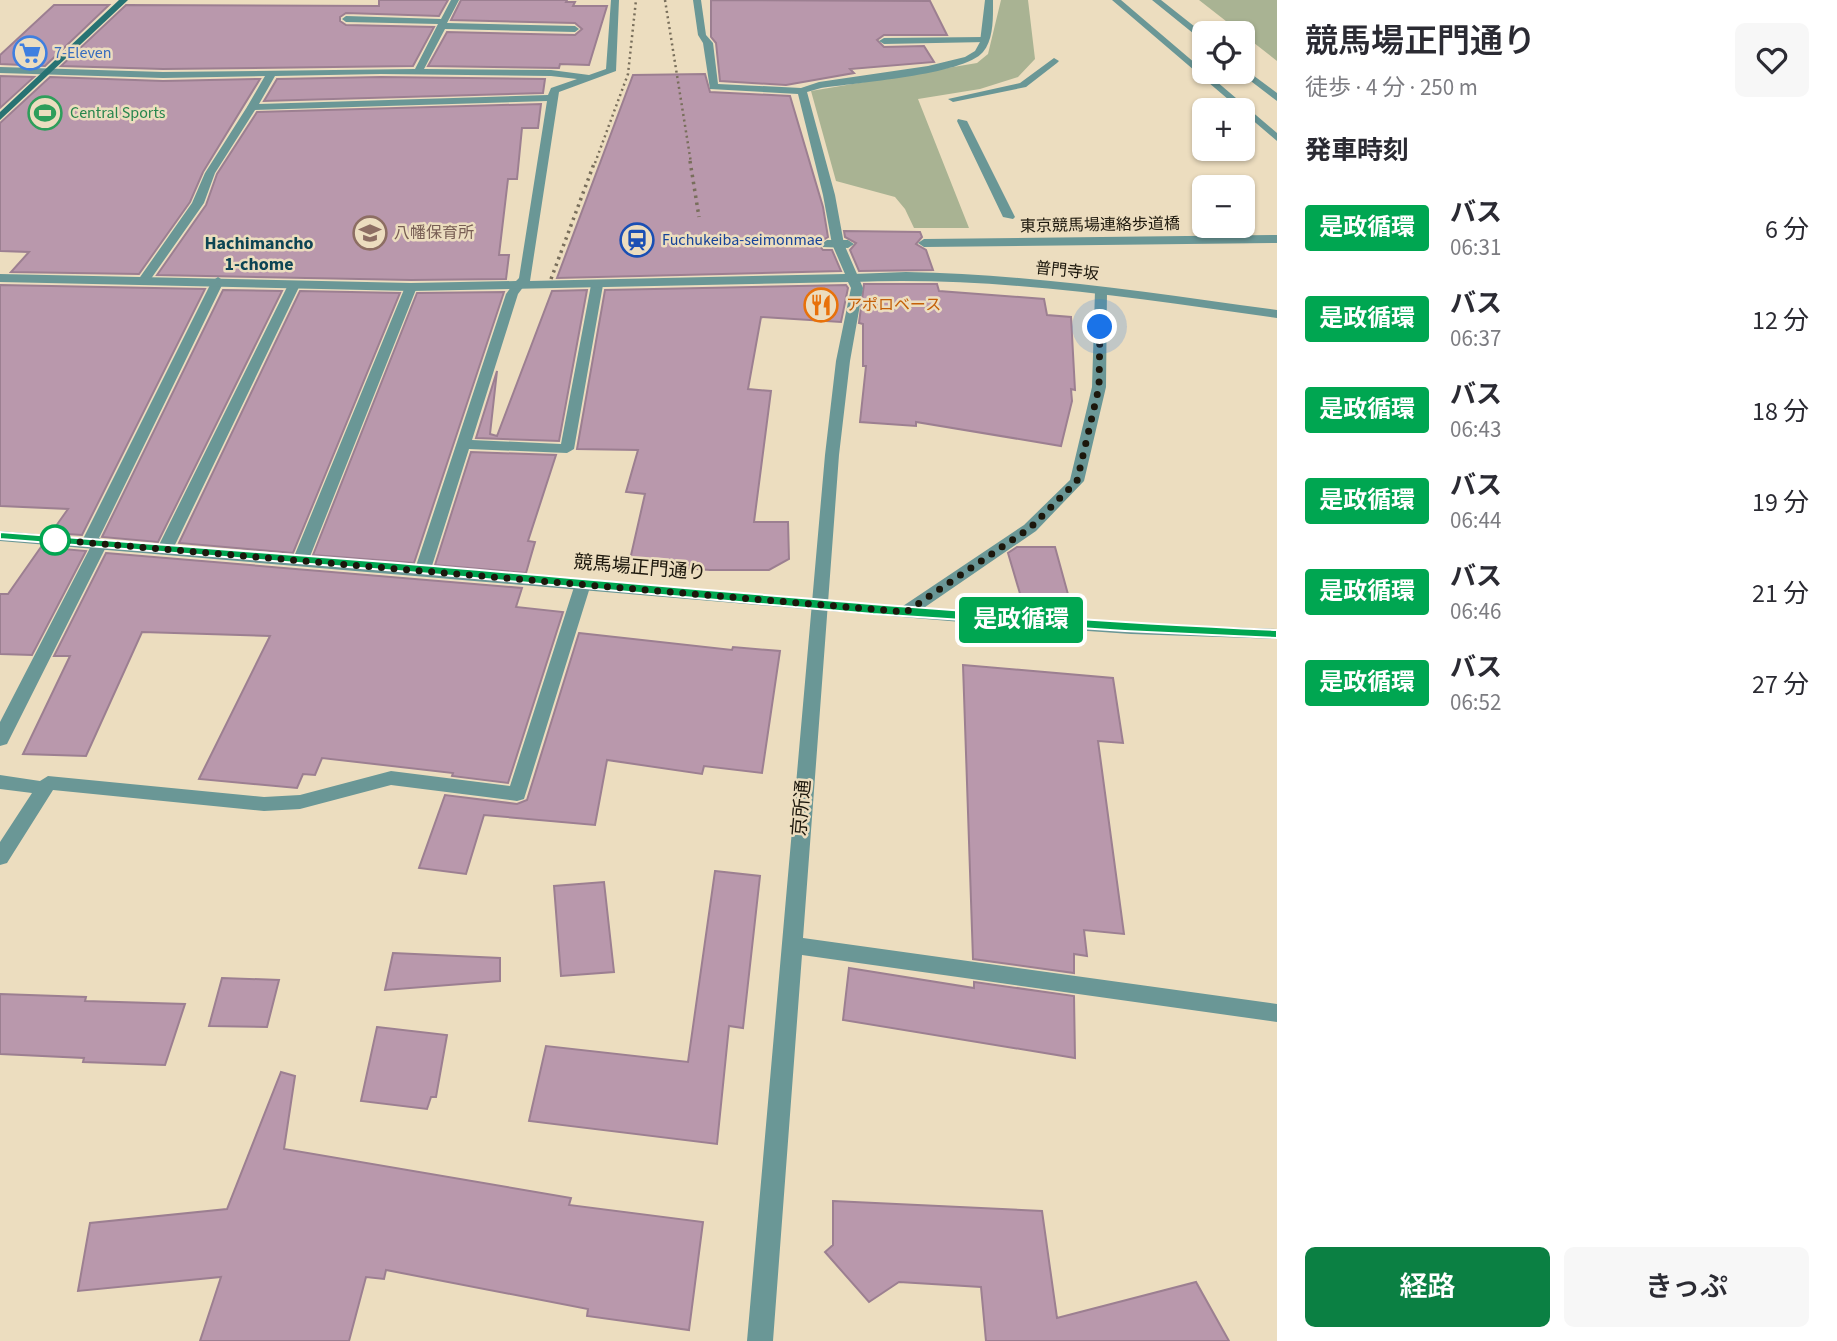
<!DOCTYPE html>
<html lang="ja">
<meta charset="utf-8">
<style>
body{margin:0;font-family:"Source Sans 3","Noto Sans JP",sans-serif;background:#f7f7f7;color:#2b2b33;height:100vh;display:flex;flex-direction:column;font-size:26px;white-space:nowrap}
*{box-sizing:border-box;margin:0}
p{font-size:23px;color:#7c7c81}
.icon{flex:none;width:38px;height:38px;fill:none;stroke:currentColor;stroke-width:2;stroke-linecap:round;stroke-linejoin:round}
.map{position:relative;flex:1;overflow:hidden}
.details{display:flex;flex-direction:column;background:#fff;width:560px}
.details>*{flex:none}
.badge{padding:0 14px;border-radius:5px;font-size:24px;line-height:46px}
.fabs{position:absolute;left:1192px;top:21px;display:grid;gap:14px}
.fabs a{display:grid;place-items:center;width:63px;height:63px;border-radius:10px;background:#fff;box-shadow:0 2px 5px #0004;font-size:35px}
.you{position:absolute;width:35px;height:35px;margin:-18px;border:5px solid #fff;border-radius:50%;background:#1a73e8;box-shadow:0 0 0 10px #1a73e833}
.map>.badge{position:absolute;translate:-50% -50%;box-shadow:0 0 0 4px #fff}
h2{padding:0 28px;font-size:26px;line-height:63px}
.round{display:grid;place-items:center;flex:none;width:74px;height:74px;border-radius:10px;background:#f7f7f7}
.overview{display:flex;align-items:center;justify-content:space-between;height:119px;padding:0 28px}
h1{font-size:33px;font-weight:600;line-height:52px}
.button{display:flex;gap:14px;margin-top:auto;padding:14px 28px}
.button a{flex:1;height:80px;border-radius:10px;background:#0b8043;color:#fff;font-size:28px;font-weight:600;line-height:80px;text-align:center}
.button a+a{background:#f7f7f7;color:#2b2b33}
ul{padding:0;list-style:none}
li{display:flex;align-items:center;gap:21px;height:91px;padding:0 28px}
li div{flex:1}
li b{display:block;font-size:26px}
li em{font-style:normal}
li .badge{min-width:77px;font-weight:700;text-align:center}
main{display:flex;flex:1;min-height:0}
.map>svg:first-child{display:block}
.green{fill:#a9b393}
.building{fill:#b998ac;stroke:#9c7f91;stroke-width:2}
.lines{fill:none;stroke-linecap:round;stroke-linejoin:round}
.service{fill:#6a9796;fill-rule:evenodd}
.pedestrian{fill:#6a9796;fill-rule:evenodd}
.minor{fill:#6a9796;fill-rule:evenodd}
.tertiary{fill:#6a9796;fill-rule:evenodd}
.secondary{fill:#277373;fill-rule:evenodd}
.rail-far1{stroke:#786e5b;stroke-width:2.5;stroke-dasharray:2 3.5;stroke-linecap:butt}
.rail{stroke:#786e5b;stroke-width:3.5;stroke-dasharray:2.5 4.5;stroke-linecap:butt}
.line{fill:#00a651;stroke:#fff;stroke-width:2}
.walk{stroke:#1c170c;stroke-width:7;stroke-dasharray:0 12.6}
.stop-dot{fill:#fff;stroke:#00a651;stroke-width:3.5}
.labels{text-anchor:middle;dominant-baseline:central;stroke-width:5;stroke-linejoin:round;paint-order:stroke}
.far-shop-label{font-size:16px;fill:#366cbe;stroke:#ecddbf;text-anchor:start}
.far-leisure-label{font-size:16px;fill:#27864d;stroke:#ecddbf;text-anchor:start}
.far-street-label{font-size:16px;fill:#1c170c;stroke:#ecddbf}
.far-education-label{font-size:16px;fill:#785e54;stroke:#ecddbf;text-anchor:start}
.far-transit-label{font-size:16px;fill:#164399;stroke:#ecddbf;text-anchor:start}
.far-food-label{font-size:16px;fill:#c56008;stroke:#ecddbf;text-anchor:start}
.far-neighbourhood-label{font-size:18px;font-weight:bold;fill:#0d4554;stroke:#ecddbf}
.street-label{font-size:19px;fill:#1c170c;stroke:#ecddbf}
</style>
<main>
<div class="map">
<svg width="1277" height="1341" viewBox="0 0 1277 1341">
<rect width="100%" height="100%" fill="#ecddbf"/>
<path class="green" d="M1001,0H1028L1035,59L1018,77L980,89L918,99L969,228H914L905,209L895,197L836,181L811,91L977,63L988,54Z
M1199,0H1277V61Z"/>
<path class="building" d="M379,0H448L439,16L346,13L340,17V21L346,25L434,27L413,66L163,69L61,66L126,5L379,6Z
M461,0H567L566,2H575L573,6H607L589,65L560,64L559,68L428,66L447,32L575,35L582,29L575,23L451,20Z
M711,0L930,1L947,35H884L877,40L884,47L924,46L934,62L850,69L854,73L786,85L720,81L716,43L711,37Z
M54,5H109L45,66L0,64V55Z
M705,74L710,92L790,96L823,207L828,237L820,242L819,245L823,250H832L841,271L557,278L633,75Z
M0,76L34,77L0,108Z
M50,77L163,81L260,79L203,172L190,202L139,274L11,272L29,252L0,251V123Z
M381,77L545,79L543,93L264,101L277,79Z
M541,104L538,128H522L517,179H508L499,255H509L506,279L411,280L157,275L206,205L217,174L257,112Z
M844,231L920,232L922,237L916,244L926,250L933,270L859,271L850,250L856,243L845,237Z
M864,284H937L939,291L1044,299L1047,315L1071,317L1075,390L1071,389L1072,401L1061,446L916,422V426L860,422L866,366H863V324L859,323Z
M0,285L205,289L82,535L51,533L68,509L0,506Z
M846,285L848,288L841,322L761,317L748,389L771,391L754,522H788L789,559L769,570H710L629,564L645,494L626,492L638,450L577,449L605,290Z
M223,290L282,291L158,542L102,537Z
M587,290L559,441L476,438L497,371L490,434L497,436L552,291Z
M300,291L400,293L293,553L179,543Z
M504,292L414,563L313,555L417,293Z
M471,452L556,455L528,541L535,542L526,573L435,565Z
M41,547L86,551L32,655L0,654V594H8Z
M1017,547H1055L1069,598L1021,597L1008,553Z
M106,553L522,588L516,607L563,612L508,783L452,776L453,773L322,758L315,775L303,774L297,788L199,779L270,636L142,632L86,756L23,754L70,656H54Z
M579,633L732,650L733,647L780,651L762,773L704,766L702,774L607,760L595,825L484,815L466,874L419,868L445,795L517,804L527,800Z
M963,665L1113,678L1123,743L1098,741L1124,934L1084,930L1087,956L1074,954V973L973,959Z
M715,871L760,876L743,1028L729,1026L717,1144L529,1121L546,1046L688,1062Z
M604,882L614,972L561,976L554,886Z
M393,953L500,958V981L385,990Z
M849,968L974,988V982L1074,996L1075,1058L843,1020Z
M222,978L279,980L267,1027L209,1026Z
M0,994L86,997L85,1001L185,1004L165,1065L83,1062L84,1058L0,1054Z
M377,1027L447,1035L436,1097H431L427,1109L361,1101Z
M281,1072L295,1076L284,1149L571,1198L569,1205L703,1222L689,1330L587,1316L588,1309L386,1270L384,1279L366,1277L349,1341H200L221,1277L78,1291L90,1223L227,1209Z
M833,1201L1042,1211L1057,1318L1196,1282L1229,1341H986L981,1287L899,1282L869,1302L825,1252L833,1245Z"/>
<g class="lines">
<path class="service" d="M984,37L987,38V42L884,44L879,41L884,38Z
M1054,58L1059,61L1057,63L1026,87L953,102L948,99L1020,83Z
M252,104L257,107L215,173L204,203L148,283H140L138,280L192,203L205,173L247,107Z
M958,119L967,121L1015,217L1013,219L1003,217L957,121Z
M218,277L224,281L99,538L108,543L9,740L7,744L0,746V722L90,548L81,543L212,281Z
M294,281L300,285L173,549L171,552H159L157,549L288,285Z
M597,281L603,285L574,449L567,453L469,449L431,569L423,574L417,572L415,569L506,294L514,283L518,282L524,286L518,294L472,440L561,444L591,285Z
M411,283L417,287L309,559L301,564L295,562L293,559L405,287Z
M1101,287L1107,291L1106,387L1084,481L1036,531L912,616H900L898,612L900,608L1024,525L1070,480L1092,387L1095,291Z
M583,579L591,584L524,799L517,801L391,785L300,809L264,811L53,790L7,863L0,865V842L32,793L0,789V775L40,781L48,776L264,797L300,795L391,771L510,786L575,584Z"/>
<path class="pedestrian" d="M1277,235V243L924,247L918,243L924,239Z
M827,240H848L854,244L848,248L823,247L821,244Z"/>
<path class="minor" d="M451,0H459L447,23L575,26L579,29L575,32L445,29L424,69L551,70L589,75L606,69L611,0H619L616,71L559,92L530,281L845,274L832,244L823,195L798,94L710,89L703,43L698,35L693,0H701L706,35L713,43L718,84L801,88L819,82L928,66L965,57L975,51L980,42L985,0H993C993,17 994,39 983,52C964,75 853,83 821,88L807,92L835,195L844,244L863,288L850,361L839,455L803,938L1277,1004V1022L802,955L773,1341H747L825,455L836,361L851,288L848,282L411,291L0,282V274L411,283L516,281L519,278L547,101L252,110L247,107L265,76L163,78L0,73V67L163,72L415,69L438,24L346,22L342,19L346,16L441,19ZM381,74L551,76L577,79L551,88L548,95L259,104L275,76Z"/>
<path class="tertiary" d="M1112,0H1121L1277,133V141Z
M1152,0H1161L1204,34V42Z
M1242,67L1277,93V101L1239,72H1242Z
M906,272C1031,274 1153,293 1277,310V318C1136,298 996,276 853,282L847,278L853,274Z
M0,531L985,614L1131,624L1277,629V639L1131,634L985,624L0,541Z"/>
<path class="secondary" d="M119,0H128L0,120V112Z"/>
<path class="rail-far1" d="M665,0L691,163
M595,163L628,74L636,0"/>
<path class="rail" d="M690,161L699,217
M551,279L595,161"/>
</g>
<path class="line" d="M0,532C133,543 265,552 398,563C692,588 982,617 1277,630V638L1125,631L873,614L398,571L0,539Z"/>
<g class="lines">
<path class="walk" d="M55,540L906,612L1030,528L1077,481L1099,387L1100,327"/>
</g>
<defs>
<symbol id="supermarket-ring" viewBox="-11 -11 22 22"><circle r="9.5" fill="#ecddbf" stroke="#3f7fe0" stroke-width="1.5"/><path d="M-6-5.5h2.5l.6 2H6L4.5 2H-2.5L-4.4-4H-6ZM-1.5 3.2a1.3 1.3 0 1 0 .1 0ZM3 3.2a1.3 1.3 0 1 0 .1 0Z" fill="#3f7fe0"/></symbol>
<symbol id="stadium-ring" viewBox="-11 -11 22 22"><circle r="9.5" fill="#ecddbf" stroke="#2e9e5b" stroke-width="1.5"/><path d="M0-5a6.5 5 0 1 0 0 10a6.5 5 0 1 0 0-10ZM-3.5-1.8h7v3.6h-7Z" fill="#2e9e5b"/></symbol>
<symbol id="school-ring" viewBox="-11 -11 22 22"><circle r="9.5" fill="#ecddbf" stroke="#8d6e63" stroke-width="1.5"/><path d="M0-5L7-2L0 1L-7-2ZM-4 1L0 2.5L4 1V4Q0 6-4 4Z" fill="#8d6e63"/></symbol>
<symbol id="station-ring" viewBox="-11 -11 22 22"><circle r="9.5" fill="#ecddbf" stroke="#1a4fb4" stroke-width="1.5"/><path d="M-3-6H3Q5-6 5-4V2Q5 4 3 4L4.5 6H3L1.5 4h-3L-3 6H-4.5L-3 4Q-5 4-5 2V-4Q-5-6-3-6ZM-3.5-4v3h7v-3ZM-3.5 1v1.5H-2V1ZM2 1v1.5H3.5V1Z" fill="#1a4fb4"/></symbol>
<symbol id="restaurant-ring" viewBox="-11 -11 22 22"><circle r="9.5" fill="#ecddbf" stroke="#e8710a" stroke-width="1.5"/><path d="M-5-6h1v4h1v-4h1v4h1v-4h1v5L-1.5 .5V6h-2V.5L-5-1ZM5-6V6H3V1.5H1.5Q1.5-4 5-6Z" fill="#e8710a"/></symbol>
</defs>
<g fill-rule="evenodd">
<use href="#supermarket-ring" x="11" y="34" width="38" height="38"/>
<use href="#stadium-ring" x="26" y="94" width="38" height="38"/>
<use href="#school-ring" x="351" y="214" width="38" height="38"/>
<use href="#station-ring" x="618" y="221" width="38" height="38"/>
<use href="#restaurant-ring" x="802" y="286" width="38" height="38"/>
</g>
<circle class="stop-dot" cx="55" cy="540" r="14"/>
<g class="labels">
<g class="far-shop-label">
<text x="54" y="53">7-Eleven</text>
</g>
<g class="far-leisure-label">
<text x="70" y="113">Central Sports</text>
</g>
<g class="far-street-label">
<text transform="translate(1100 225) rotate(-1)">東京競馬場連絡歩道橋</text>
<text transform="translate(1067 271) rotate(6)">普門寺坂</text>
</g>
<g class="far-education-label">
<text x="394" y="233">八幡保育所</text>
</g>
<g class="far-transit-label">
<text x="662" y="240">Fuchukeiba-seimonmae</text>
</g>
<g class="far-food-label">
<text x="846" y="305">アポロベース</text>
</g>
<g class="far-neighbourhood-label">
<text x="259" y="243">Hachimancho<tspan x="259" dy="21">1-chome</tspan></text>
</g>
<g class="street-label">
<text transform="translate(640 568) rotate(5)">競馬場正門通り</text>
<text transform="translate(802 808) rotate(-85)">京所通</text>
</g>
</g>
</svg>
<div class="fabs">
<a><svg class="icon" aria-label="locate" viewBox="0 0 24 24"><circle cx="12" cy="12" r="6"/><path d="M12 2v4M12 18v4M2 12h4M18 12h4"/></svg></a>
<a>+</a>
<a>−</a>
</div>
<div class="you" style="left:1100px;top:327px"></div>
<b class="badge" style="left:1021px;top:620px;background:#00a651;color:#fff">是政循環</b>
</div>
<section class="details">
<div class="overview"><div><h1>競馬場正門通り</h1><p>徒歩 · 4 分 · 250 m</p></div><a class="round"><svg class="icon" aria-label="heart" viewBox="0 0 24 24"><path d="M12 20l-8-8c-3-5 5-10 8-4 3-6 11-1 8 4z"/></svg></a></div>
<h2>発車時刻</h2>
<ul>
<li><span class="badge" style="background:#00a651;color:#fff">是政循環</span><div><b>バス</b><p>06:31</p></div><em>6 分</em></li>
<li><span class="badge" style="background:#00a651;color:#fff">是政循環</span><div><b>バス</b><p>06:37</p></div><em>12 分</em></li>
<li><span class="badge" style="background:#00a651;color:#fff">是政循環</span><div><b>バス</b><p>06:43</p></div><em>18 分</em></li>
<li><span class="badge" style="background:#00a651;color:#fff">是政循環</span><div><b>バス</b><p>06:44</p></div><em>19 分</em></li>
<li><span class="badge" style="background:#00a651;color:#fff">是政循環</span><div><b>バス</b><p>06:46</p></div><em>21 分</em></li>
<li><span class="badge" style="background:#00a651;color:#fff">是政循環</span><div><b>バス</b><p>06:52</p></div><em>27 分</em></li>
</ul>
<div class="button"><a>経路</a><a>きっぷ</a></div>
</section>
</main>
